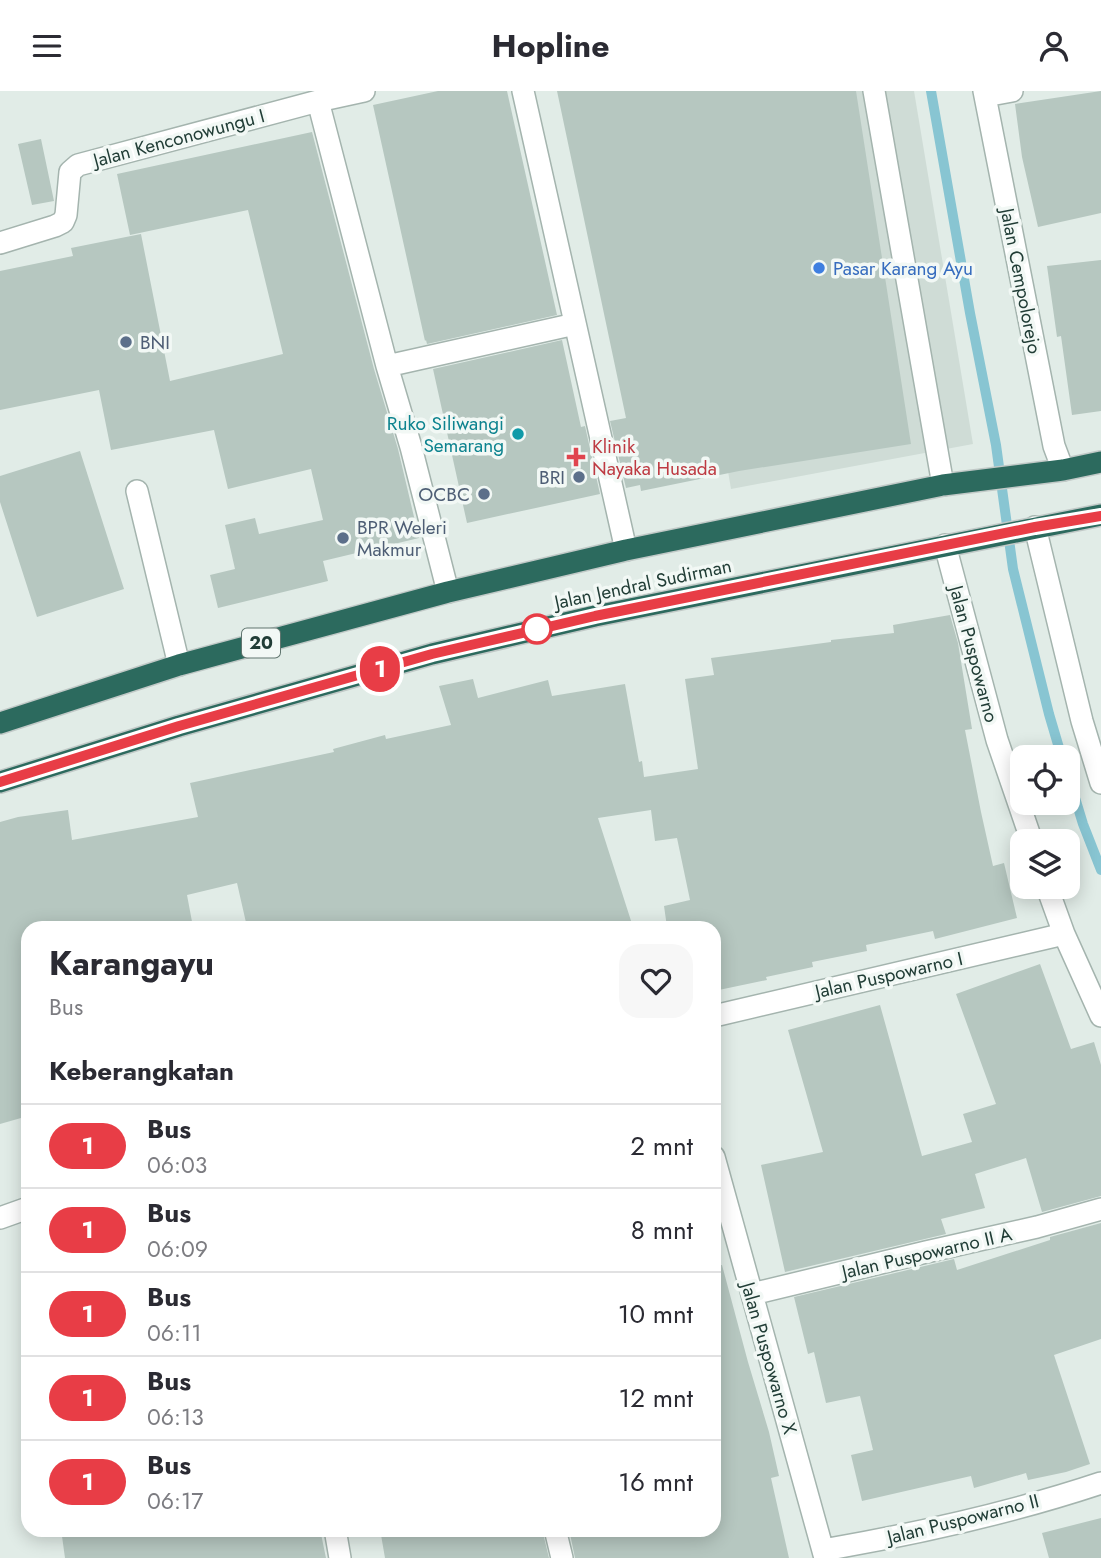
<!DOCTYPE html>
<html lang="id">
<style>
body{margin:0;font-family:Jost,sans-serif;background:#f7f7f7;color:#2b2b33;height:100vh;display:flex;flex-direction:column;font-size:26px;white-space:nowrap}
*{box-sizing:border-box;margin:0}
p{font-size:23px;color:#7c7c81}
.icon{flex:none;width:38px;height:38px;fill:none;stroke:currentColor;stroke-width:2;stroke-linecap:round;stroke-linejoin:round}
.map{position:relative;flex:1;overflow:hidden}
.side{position:absolute;left:21px;top:830px;width:700px;height:616px;display:flex;flex-direction:column;background:#fff;border-radius:21px;box-shadow:0 4px 18px #0003}
.side>*{flex:none}
.badge{padding:0 14px;border-radius:23px;font-size:24px;line-height:46px}
.tools{position:absolute;left:1010px;top:654px;display:grid;gap:14px}
.tools a{display:grid;place-items:center;width:70px;height:70px;border-radius:14px;background:#fff;box-shadow:0 4px 18px #0003;font-size:35px}
.map>.badge{position:absolute;translate:-50% -50%;box-shadow:0 0 0 4px #fff}
h2{padding:0 28px;font-size:26px;line-height:63px}
.round{display:grid;place-items:center;flex:none;width:74px;height:74px;border-radius:21px;background:#f7f7f7}
.overview{display:flex;align-items:center;justify-content:space-between;height:119px;padding:0 28px}
h1{font-size:33px;font-weight:700;line-height:52px}
ul{padding:0;list-style:none}
li{display:flex;align-items:center;gap:21px;height:84px;padding:0 28px;border-top:2px solid #e1e1e2}
li div{flex:1}
li b{display:block;font-size:26px}
li em{font-style:normal}
li .badge{min-width:77px;font-weight:700;text-align:center}
header{display:flex;justify-content:space-between;align-items:center;height:91px;padding:0 28px;background:#fff;font-size:32px;font-weight:700}
.map>svg:first-child{display:block}
.built{fill:#cfdcd6}
.lines{fill:none;stroke-linecap:round;stroke-linejoin:round}
.stream{stroke:#88c5d2;stroke-width:10}
.building{fill:#b6c7c0}
.minor-casing{stroke:#a4b4ae;stroke-width:24}
.highway-casing{stroke:#c1c9c7;stroke-width:24}
.minor{stroke:#fff;stroke-width:21}
.highway{stroke:#2c6a5e;stroke-width:21}
.line-casing{stroke:#fff;stroke-width:16}
.line{stroke:#e83d46;stroke-width:10}
.shop-dot{fill:#3f7fe0;stroke:#f2f8f5;stroke-width:2.5}
.service-dot{fill:#5c6f8a;stroke:#f2f8f5;stroke-width:2.5}
.culture-dot{fill:#0f9aa8;stroke:#f2f8f5;stroke-width:2.5}
.health-dot{fill:#e0444e;stroke:#f2f8f5;stroke-width:2.5}
.stop-dot{fill:#fff;stroke:#e83d46;stroke-width:3.5}
.labels{text-anchor:middle;dominant-baseline:central;stroke-width:7;stroke-linejoin:round;paint-order:stroke}
.shield{fill:#f2f8f5;stroke:#60756f;stroke-width:2}
.shield-label{font-size:18px;font-weight:bold;fill:#213d36}
.street-label{font-size:19px;fill:#213d36;stroke:#f2f8f5}
.shop-label{font-size:19px;fill:#366cbe;stroke:#f2f8f5;text-anchor:start}
.service-label{font-size:19px;fill:#4e5e75;stroke:#f2f8f5;text-anchor:start}
.culture-label{font-size:19px;fill:#0d838f;stroke:#f2f8f5;text-anchor:end}
.health-label{font-size:19px;fill:#be3a42;stroke:#f2f8f5;text-anchor:start}
</style>
<header><svg class="icon" aria-label="menu" viewBox="0 0 24 24"><path d="M4 6h16M4 12h16M4 18h16"/></svg>Hopline<svg class="icon" aria-label="person" viewBox="0 0 24 24"><circle cx="12" cy="8" r="4"/><path d="M4 21q1-7 8-7t8 7"/></svg></header>
<div class="map">
<svg width="1101" height="1467" viewBox="0 0 1101 1467">
<rect width="100%" height="100%" fill="#e1ece7"/>
<path class="built" d="M664,0H914L973,353L731,398Z"/>
<g class="lines">
<path class="stream" d="M931,0L970,222L996,354L1013,478L1049,623L1062,667
M1068,684L1083,733L1101,779"/>
</g>
<path class="building" d="M438,0H507L557,224L427,253L426,249L425,250L373,14Z
M557,0H856L911,353L739,380L641,400L640,394L626,397L610,330L626,327Z
M1101,0V122L1038,136L1022,66L1015,13Z
M312,41L374,278L398,358L419,447L323,470L328,490L218,517L210,484L235,478L225,434L255,427L259,443L323,429L311,378L228,398L214,339L111,359L99,299L0,319V180L73,165L71,157L141,143L170,290L283,263L248,119L130,144L117,83Z
M41,48L54,110L32,114L18,53Z
M1101,169V320L1072,324L1061,245L1057,246L1047,175Z
M562,249L581,336L585,335L600,403L467,432L433,278Z
M80,360L124,498L37,526L0,411V385Z
M950,524L958,552L972,638L965,639L981,721L993,775L1004,772L1017,827L935,848L933,840L866,854L867,860L812,871L813,876L766,886L767,889L714,900V836H667L664,815L690,809L677,747L655,750L651,719L598,727L633,836H247L237,792L187,804L193,836H28V1025L0,1033V731L18,726L68,719L72,749L198,726L190,692L334,661L333,658L385,644L386,648L451,634L439,595L473,588L478,607L548,589L552,605L625,593L639,671L642,670L644,686L698,678L685,588L714,584L711,567L831,551V549L894,542L893,534Z
M1040,873L1071,958L1094,951L1101,974V1105L1042,1121L1026,1067L975,1083L985,1117L941,1128L946,1143L785,1181L761,1074L823,1061L788,939L880,914L922,1065L972,1051L963,1023L996,1013L956,903Z
M1101,1132V1248L1054,1264L1090,1373L1066,1381L1028,1389L1026,1382L974,1397L971,1385L862,1410L851,1364L873,1359L860,1305L826,1312L814,1261L808,1263L794,1206L954,1168L957,1179L1050,1149V1146Z
M722,1174L748,1271L769,1341L779,1385L771,1387L789,1467H575L569,1438H714V1175Z
M1101,1427V1467H1049L1042,1442Z
M61,1438H320L326,1467H65Z
M380,1438H542L549,1467H385Z"/>
<g class="lines">
<defs>
<path id="minor" d="M523,0L626,459
M874,0L943,394
M984,0L1054,355L1063,379
M985,5L1012,0
M318,10L387,275L411,356L448,501
M0,152L55,135L63,131L66,124L70,81L78,74L318,10L364,0
M387,275L575,233
M137,400L179,574
M1035,436L1082,630L1101,692
M945,454L997,649L1032,751
M1047,796L1064,843L1101,925
M714,925L1064,843
M714,1066L825,1467
M0,1127L28,1117
M752,1203L926,1161L1037,1136L1101,1118
M335,1438L340,1467
M555,1438L562,1467
M823,1459C916,1443 1011,1422 1101,1392"/>
<path id="highway" d="M0,632L179,574L448,501L626,459L943,394L1063,379L1101,371
M0,691L179,635L432,563L595,525L1101,424"/>
</defs>
<use href="#minor" class="minor-casing"/>
<use href="#highway" class="highway-casing"/>
<use href="#minor" class="minor"/>
<use href="#highway" class="highway"/>
</g>
<g class="lines">
<defs>
<path id="line" d="M0,691L179,635L432,563L595,525L1035,436L1101,425"/>
</defs>
<use href="#line" class="line-casing"/>
<use href="#line" class="line"/>
</g>
<circle class="shop-dot" cx="819" cy="177" r="7"/>
<g class="service-dot">
<circle cx="126" cy="251" r="7"/>
<circle cx="579" cy="386" r="7"/>
<circle cx="484" cy="403" r="7"/>
<circle cx="343" cy="447" r="7"/>
</g>
<circle class="culture-dot" cx="518" cy="343" r="7"/>
<path class="health-dot" d="M572.5 355.5h7v7h7v7h-7v7h-7v-7h-7v-7h7z"/>
<circle class="stop-dot" cx="537" cy="538" r="14"/>
<g class="labels">
<rect class="shield" x="242" y="537.5" width="38" height="29" rx="5"/>
<g class="shield-label">
<text x="261" y="552">20</text>
</g>
<g class="street-label">
<text transform="translate(179 47) rotate(-15)">Jalan Kenconowungu I</text>
<text transform="translate(1021 190) rotate(79)">Jalan Cempolorejo</text>
<text transform="translate(643 493) rotate(-12)">Jalan Jendral Sudirman</text>
<text transform="translate(974 563) rotate(75)">Jalan Puspowarno</text>
<text transform="translate(889 884) rotate(-13)">Jalan Puspowarno I</text>
<text transform="translate(927 1162) rotate(-13)">Jalan Puspowarno II A</text>
<text transform="translate(769 1267) rotate(74)">Jalan Puspowarno X</text>
<text transform="translate(963 1428) rotate(-14)">Jalan Puspowarno II</text>
</g>
<g class="shop-label">
<text x="833" y="177">Pasar Karang Ayu</text>
</g>
<g class="service-label">
<text x="140" y="251">BNI</text>
<text x="565" y="386" text-anchor="end">BRI</text>
<text x="470" y="403" text-anchor="end">OCBC</text>
<text x="357" y="436">BPR Weleri<tspan x="357" dy="22">Makmur</tspan></text>
</g>
<g class="culture-label">
<text x="504" y="332">Ruko Siliwangi<tspan x="504" dy="22">Semarang</tspan></text>
</g>
<g class="health-label">
<text x="592" y="355">Klinik<tspan x="592" dy="22">Nayaka Husada</tspan></text>
</g>
</g>
</svg>
<div class="tools">
<a><svg class="icon" aria-label="locate" viewBox="0 0 24 24"><circle cx="12" cy="12" r="6"/><path d="M12 2v4M12 18v4M2 12h4M18 12h4"/></svg></a>
<a><svg class="icon" aria-label="layers" viewBox="0 0 24 24"><path d="M12 4l9 5-9 5-9-5zM3 14l9 5 9-5"/></svg></a>
</div>
<b class="badge" style="left:380px;top:578px;background:#e83d46;color:#fff">1</b>
<section class="side">
<div class="overview"><div><h1>Karangayu</h1><p>Bus</p></div><a class="round"><svg class="icon" aria-label="heart" viewBox="0 0 24 24"><path d="M12 20l-8-8c-3-5 5-10 8-4 3-6 11-1 8 4z"/></svg></a></div>
<h2>Keberangkatan</h2>
<ul>
<li><span class="badge" style="background:#e83d46;color:#fff">1</span><div><b>Bus</b><p>06:03</p></div><em>2 mnt</em></li>
<li><span class="badge" style="background:#e83d46;color:#fff">1</span><div><b>Bus</b><p>06:09</p></div><em>8 mnt</em></li>
<li><span class="badge" style="background:#e83d46;color:#fff">1</span><div><b>Bus</b><p>06:11</p></div><em>10 mnt</em></li>
<li><span class="badge" style="background:#e83d46;color:#fff">1</span><div><b>Bus</b><p>06:13</p></div><em>12 mnt</em></li>
<li><span class="badge" style="background:#e83d46;color:#fff">1</span><div><b>Bus</b><p>06:17</p></div><em>16 mnt</em></li>
</ul>
</section>
</div>
